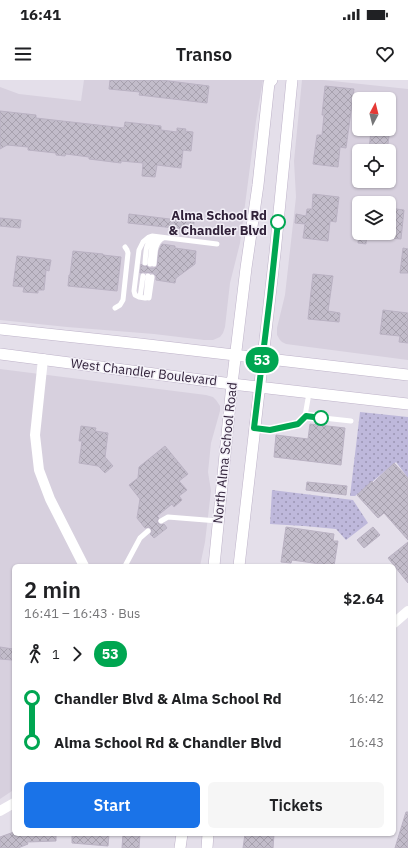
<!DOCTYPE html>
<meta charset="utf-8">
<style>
body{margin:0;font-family:"IBM Plex Sans",sans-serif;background:#f6f6f6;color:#202124;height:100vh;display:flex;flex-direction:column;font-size:15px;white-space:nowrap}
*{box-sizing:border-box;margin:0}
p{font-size:13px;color:#757577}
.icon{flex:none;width:22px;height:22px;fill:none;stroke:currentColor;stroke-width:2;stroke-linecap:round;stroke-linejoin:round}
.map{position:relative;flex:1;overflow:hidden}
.details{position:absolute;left:12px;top:484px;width:384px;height:272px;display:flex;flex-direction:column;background:#fff;border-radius:6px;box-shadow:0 1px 3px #0004}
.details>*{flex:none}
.badge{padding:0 8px;border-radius:13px;font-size:14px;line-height:26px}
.needle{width:26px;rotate:7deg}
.controls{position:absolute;left:352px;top:12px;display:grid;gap:8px}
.controls a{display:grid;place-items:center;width:44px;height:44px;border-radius:6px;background:#fff;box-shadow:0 1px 3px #0004;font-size:20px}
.map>.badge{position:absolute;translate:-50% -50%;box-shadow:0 0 0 2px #fff}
.legs{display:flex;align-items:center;gap:6px;height:44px;padding:0 12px;font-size:13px}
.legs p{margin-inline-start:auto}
.overview{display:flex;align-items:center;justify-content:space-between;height:68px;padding:0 12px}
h1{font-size:22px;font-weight:600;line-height:30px}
.cta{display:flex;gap:8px;margin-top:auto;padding:8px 12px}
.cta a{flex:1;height:46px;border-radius:6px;background:#1a73e8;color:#fff;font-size:16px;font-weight:600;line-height:46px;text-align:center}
.cta a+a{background:#f6f6f6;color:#202124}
ul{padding:0 12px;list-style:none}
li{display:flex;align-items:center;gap:14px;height:44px;font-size:15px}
li i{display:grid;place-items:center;width:6px;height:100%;margin:0 5px;background:currentColor}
li i::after{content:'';width:10px;height:10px;margin:-5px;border:3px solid;border-radius:50%;background:#fff}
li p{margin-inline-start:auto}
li:first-child i{background:linear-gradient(#0000 50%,currentColor 0)}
li:last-child i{background:linear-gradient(currentColor 50%,#0000 0)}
.status{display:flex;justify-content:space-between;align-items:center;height:28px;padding:0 20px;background:#fff;direction:ltr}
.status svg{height:11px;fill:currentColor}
header{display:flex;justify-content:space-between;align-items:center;height:52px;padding:0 12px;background:#fff;font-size:18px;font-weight:600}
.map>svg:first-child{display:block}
.built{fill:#d7d0de;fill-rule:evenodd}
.park{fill:url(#park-dots)}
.building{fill:url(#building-cross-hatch);stroke:#bab2c3}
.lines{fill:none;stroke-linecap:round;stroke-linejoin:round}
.secondary-casing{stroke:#beb3c9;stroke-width:12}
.service{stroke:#fff;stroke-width:5}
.minor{stroke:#fff;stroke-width:10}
.secondary{stroke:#fff;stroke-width:11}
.line-1-casing{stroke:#fff;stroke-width:9}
.line-1{stroke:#00a651;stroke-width:6}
.stop-1-dot{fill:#fff;stroke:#00a651;stroke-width:2}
.labels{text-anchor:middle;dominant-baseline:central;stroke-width:3;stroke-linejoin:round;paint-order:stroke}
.stop-label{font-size:13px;font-weight:bold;fill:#302139;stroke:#f2eff7;text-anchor:end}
.street-label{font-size:13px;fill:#302139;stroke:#f2eff7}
</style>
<div class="status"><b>16:41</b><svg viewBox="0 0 49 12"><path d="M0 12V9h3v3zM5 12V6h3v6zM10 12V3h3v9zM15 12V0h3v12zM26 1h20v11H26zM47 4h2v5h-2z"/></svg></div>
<header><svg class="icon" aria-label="menu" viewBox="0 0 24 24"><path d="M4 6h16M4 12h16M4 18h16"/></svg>Transo<svg class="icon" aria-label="heart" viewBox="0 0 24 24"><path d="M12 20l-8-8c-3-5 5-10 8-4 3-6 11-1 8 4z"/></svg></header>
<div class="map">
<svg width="408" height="768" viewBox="0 0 408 768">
<defs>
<pattern id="park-dots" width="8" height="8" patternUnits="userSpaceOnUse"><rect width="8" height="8" fill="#beb8db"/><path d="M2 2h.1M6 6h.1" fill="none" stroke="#9b95b3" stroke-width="1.8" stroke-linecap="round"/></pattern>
<pattern id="building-cross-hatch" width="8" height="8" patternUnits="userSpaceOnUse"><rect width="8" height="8" fill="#c2bcca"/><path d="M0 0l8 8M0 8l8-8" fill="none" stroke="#a7a1ae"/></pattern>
</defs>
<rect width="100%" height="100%" fill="#e4dfea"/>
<path class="built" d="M84,0H263L256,41L240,163L230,203L225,247L223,253L220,257L213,260H204L154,254L67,247L0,240V7L19,14L81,21Z
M302,0H323L408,9V280L286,264L282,262L280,260L277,255V248L285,215L296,117L294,81ZM359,19H389V49H359ZM359,71H389V101H359ZM359,123H389V153H359Z
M0,289L206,315L213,317L216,320L220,326V331L211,363L208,392L211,411L205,462L200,486H14V713L12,711L0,719Z"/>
<path class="park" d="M360,332L408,337V398L396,382L355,416H350Z
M272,410L353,420L368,443L346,460L336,449L304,446L270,444Z"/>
<path class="building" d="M110,0H161L209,6L207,23L139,15L140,12L109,9Z
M325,6L354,9L346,68L340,67L338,87L313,84L317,55H322L324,35H322Z
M0,31L36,35V38L124,48L125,42L161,46V50L177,52V48L186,49L185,51L193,52L191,71L183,70L181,88L157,85L155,97L142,96L143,83L121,81V83L89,79V77L66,74L65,76L56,75V73L28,70V67L7,65L0,69Z
M371,49H389L388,56H389L387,71H369Z
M313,114L339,117L336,142L330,141L328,161L303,158L305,144L295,143L296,134L306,136L307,129H312Z
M389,128L404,130L401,159L389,158Z
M129,134L194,142L193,150L128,143Z
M0,138L21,140L20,148L0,146Z
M359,153H367L366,164L358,163Z
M162,164L175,166V168L196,171L195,184L176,198L175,203L156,200V196L153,193L143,192L140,193L141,184L143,186H147L149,188H154L157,187L159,170Z
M403,168L408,169V193H400Z
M73,171L103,174V175L121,177L117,211L68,206L69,195H70Z
M17,176L51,180L49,191L46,190L44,210H38V213L23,212L24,207L13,206Z
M313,194L333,196L328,231L340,233L339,242L308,239Z
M383,230L408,233V263L399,262L400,256L380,254Z
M310,344L345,348L341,385L274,377L276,355L308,359Z
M81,346L96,348L95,351L108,353L105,377L113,386L105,393L98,386L79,383L82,361H79Z
M165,366L188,394L179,401L187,410L179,416L182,420L174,427L172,424L157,436L159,438L157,441L158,443L161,445L164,444L167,448L154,458L150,454L152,452L151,449L149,447L145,448L137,438L140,419L129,405L138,398L139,387Z
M394,383L408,398V460L384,433L378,438L357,415L372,401L373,403Z
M307,402L347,406L346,415L306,410Z
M286,447L334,454L333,461H338L334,486L292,480L291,483L281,482Z
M373,447L380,455L364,468L357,460Z
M408,462V503L388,478Z
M0,567L13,569L12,580L0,579Z
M406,732H408V768H395Z
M14,752V754H56V761L27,762L28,764L18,768H0V757Z
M72,754H109L108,766L72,763Z
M123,754H140L139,768H122Z
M245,754H274L273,768H243Z"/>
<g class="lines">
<defs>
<path id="secondary" d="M0,249L140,264L408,295
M0,274L232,304L408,324
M214,486L232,304L246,188L258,105L269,3L272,0
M239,486L275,173L292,0
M180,768L182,754
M207,768L208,754"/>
</defs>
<use href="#secondary" class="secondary-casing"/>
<path class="service" d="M145,183C146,173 145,165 152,157
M150,184L152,165L158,158
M154,184C155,175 154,163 163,158
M140,217L143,196
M145,218L139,217L135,215L134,211L139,170L143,162L149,157L152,156L217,164
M146,218L148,196
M149,218L152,197
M115,228L120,225L123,220L128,173L127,170L125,167
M305,336L351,341
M255,348L270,350L298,344L305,336L309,313
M161,441L168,437L218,441
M125,486L140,458L148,451"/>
<path class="minor" d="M43,279L35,355L39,390L50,419L84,486
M394,543L408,531
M0,731L14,723"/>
<use href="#secondary" class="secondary"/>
</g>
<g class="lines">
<defs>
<path id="line-1" d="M278,142L270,217L254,348L270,350L298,344L306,336L321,338"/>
</defs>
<use href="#line-1" class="line-1-casing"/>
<use href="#line-1" class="line-1"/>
</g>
<g class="stop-1-dot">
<circle cx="278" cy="142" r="7"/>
<circle cx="321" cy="338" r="7"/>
</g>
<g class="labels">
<g class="stop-label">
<text x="267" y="135">Alma School Rd<tspan x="267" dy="15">&amp; Chandler Blvd</tspan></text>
</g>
<g class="street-label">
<text transform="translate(144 292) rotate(7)">West Chandler Boulevard</text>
<text transform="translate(225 373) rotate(-84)">North Alma School Road</text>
</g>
</g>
</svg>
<div class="controls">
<a><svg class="needle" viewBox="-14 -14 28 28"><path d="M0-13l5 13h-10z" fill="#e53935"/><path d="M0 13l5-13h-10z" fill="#757577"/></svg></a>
<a><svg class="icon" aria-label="locate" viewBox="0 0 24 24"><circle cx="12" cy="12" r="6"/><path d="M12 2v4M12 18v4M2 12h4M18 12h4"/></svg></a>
<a><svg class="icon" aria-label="layers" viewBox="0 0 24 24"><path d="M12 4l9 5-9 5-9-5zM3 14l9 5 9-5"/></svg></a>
</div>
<b class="badge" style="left:262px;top:280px;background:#00a651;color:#fff">53</b>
<section class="details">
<div class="overview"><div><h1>2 min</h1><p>16:41 – 16:43 · Bus</p></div><b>$2.64</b></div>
<div class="legs"><svg class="icon" aria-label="walk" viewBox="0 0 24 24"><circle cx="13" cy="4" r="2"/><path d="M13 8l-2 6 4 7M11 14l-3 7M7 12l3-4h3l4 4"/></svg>1<svg class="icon" aria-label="forward" viewBox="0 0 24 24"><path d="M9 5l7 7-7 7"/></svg><b class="badge" style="background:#00a651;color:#fff">53</b></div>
<ul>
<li><i style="color:#00a651"></i><b>Chandler Blvd &amp; Alma School Rd</b><p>16:42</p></li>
<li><i style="color:#00a651"></i><b>Alma School Rd &amp; Chandler Blvd</b><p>16:43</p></li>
</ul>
<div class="cta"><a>Start</a><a>Tickets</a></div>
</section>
</div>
